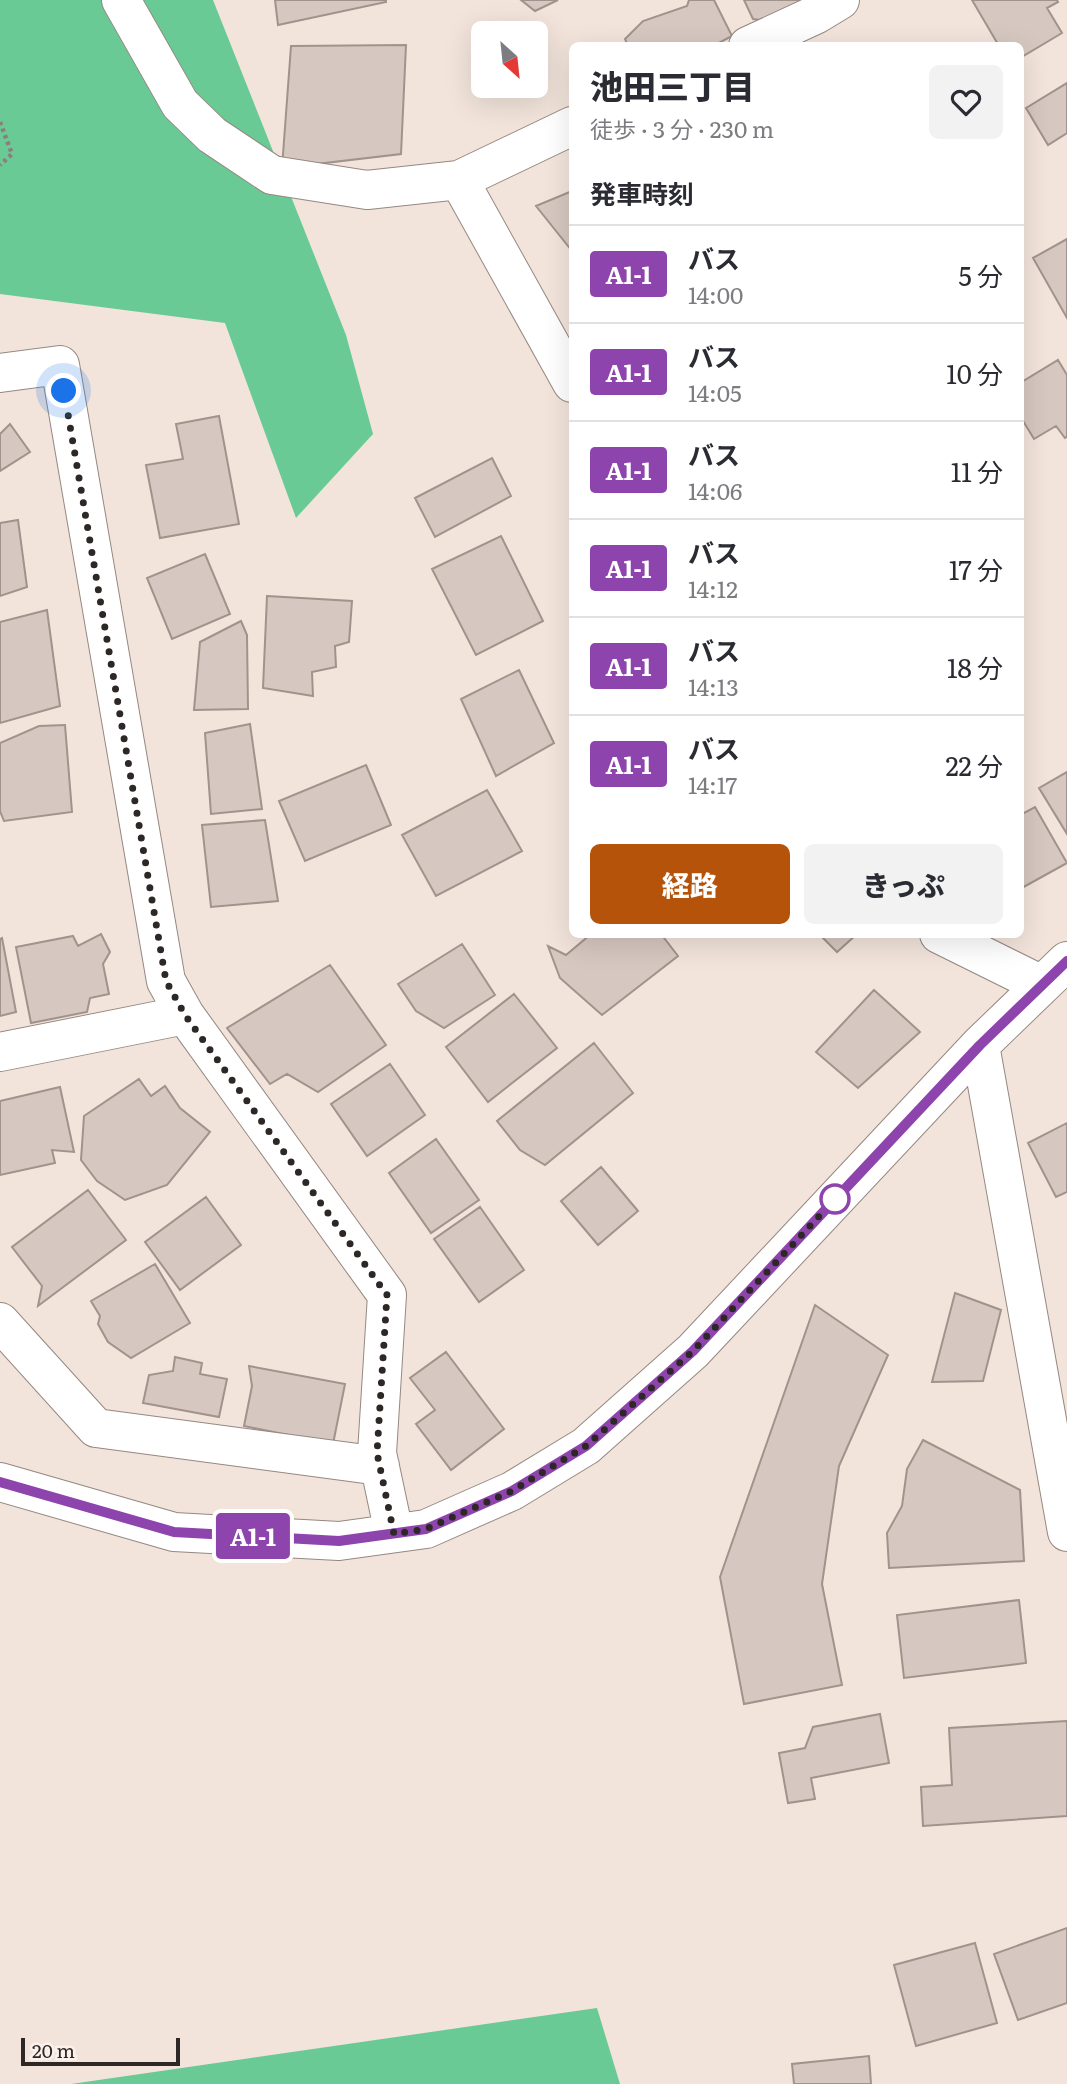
<!DOCTYPE html>
<html lang="ja">
<meta charset="utf-8">
<style>
body{margin:0;font-family:Literata,"Noto Sans JP",serif;background:#f2f2f3;color:#2b2b33;height:100vh;display:flex;flex-direction:column;font-size:26px;white-space:nowrap}
*{box-sizing:border-box;margin:0}
p{font-size:23px;color:#7c7c81}
.icon{flex:none;width:38px;height:38px;fill:none;stroke:currentColor;stroke-width:2;stroke-linecap:round;stroke-linejoin:round}
.map{position:relative;flex:1;overflow:hidden}
.details{position:absolute;left:569px;top:42px;width:455px;height:896px;display:flex;flex-direction:column;background:#fff;border-radius:10px;box-shadow:0 7px 28px #0002}
.details>*{flex:none}
.badge{padding:0 14px;border-radius:5px;font-size:24px;line-height:46px}
.needle{width:46px;rotate:153deg}
.buttons{position:absolute;left:471px;top:21px;display:grid;gap:14px}
.buttons a{display:grid;place-items:center;width:77px;height:77px;border-radius:10px;background:#fff;box-shadow:0 7px 28px #0002;font-size:35px}
.scale{position:absolute;left:21px;bottom:18px;width:159px;box-sizing:border-box;padding-left:7px;border:4px solid #2d2825;border-top:0;font-size:19px;line-height:24px;white-space:nowrap;color:#2d2825;-webkit-text-stroke:5px #fdf1eb;paint-order:stroke}
.you{position:absolute;width:35px;height:35px;margin:-18px;border:5px solid #fff;border-radius:50%;background:#1a73e8;box-shadow:0 0 0 10px #1a73e833}
.map>.badge{position:absolute;translate:-50% -50%;box-shadow:0 0 0 4px #fff}
h2{padding:0 21px;font-size:26px;line-height:63px}
.round{display:grid;place-items:center;flex:none;width:74px;height:74px;border-radius:10px;background:#f2f2f3}
.head{display:flex;align-items:center;justify-content:space-between;height:119px;padding:0 21px}
h1{font-size:33px;font-weight:800;line-height:52px}
.button{display:flex;gap:14px;margin-top:auto;padding:14px 21px}
.button a{flex:1;height:80px;border-radius:10px;background:#b45309;color:#fff;font-size:28px;font-weight:800;line-height:80px;text-align:center}
.button a+a{background:#f2f2f3;color:#2b2b33}
ul{padding:0;list-style:none}
li{display:flex;align-items:center;gap:21px;height:98px;padding:0 21px;border-top:2px solid #e1e1e2}
li div{flex:1}
li b{display:block;font-size:26px}
li em{font-style:normal}
li .badge{min-width:77px;font-weight:700;text-align:center}
.map>svg:first-child{display:block}
.forest{fill:#6aca96}
.building{fill:#d6c8c0;stroke:#a0938b;stroke-width:2}
.lines{fill:none;stroke-linecap:round;stroke-linejoin:round}
.minor-casing{stroke:#958880;stroke-width:40}
.path{stroke:#89807a;stroke-width:4.5;stroke-dasharray:3.5 3.5;stroke-linecap:butt}
.minor{stroke:#fff;stroke-width:38}
.line-casing{stroke:#fff;stroke-width:16}
.line{stroke:#8e44ad;stroke-width:10}
.walk{stroke:#2d2825;stroke-width:7;stroke-dasharray:0 12.6}
.stop-dot{fill:#fff;stroke:#8e44ad;stroke-width:3.5}
</style>
<div class="map">
<svg width="1067" height="2084" viewBox="0 0 1067 2084">
<rect width="100%" height="100%" fill="#f2e4db"/>
<path class="forest" d="M0,0H213L346,335L373,434L296,518L225,323L0,294Z
M597,2008L620,2084H71Z"/>
<path class="building" d="M275,0H386V2L278,25Z
M521,0H558L535,11Z
M689,0H714L732,36L713,46H628L625,39L643,21L687,6Z
M744,0H822L774,22L753,19Z
M972,0H1057L1058,2L1047,8L1062,33L1020,58V46H999Z
M406,45L401,154L282,168L291,46Z
M1067,83V133L1048,145L1026,108Z
M572,191V251L536,206Z
M1067,239V318L1033,258Z
M1058,360L1067,375V437L1065,438L1056,426L1034,439L1020,416V383Z
M219,416L239,524L160,538L146,465L183,459L176,424Z
M10,424L30,452L0,471V434Z
M492,458L511,496L435,537L415,498Z
M18,520L27,587L0,596V523Z
M501,536L543,621L476,655L432,569Z
M205,554L230,614L172,639L147,578Z
M267,596L352,601L349,642L335,646L336,667L312,672L313,696L263,688Z
M47,610L60,706L0,723V622Z
M241,621L247,635L248,709L194,710L200,642Z
M519,670L554,743L496,776L461,699Z
M250,724L262,809L211,814L205,733Z
M65,725L72,812L4,821L0,811V743L39,726Z
M366,765L391,825L305,861L279,801Z
M1067,772V834L1039,788Z
M487,790L522,851L436,896L402,835Z
M1035,807L1067,863L1020,889V815Z
M265,820L278,901L211,907L202,825Z
M101,934L110,952L103,964L109,994L90,998L87,1012L31,1023L16,947L73,936L78,946Z
M591,934H661L678,956L602,1015L560,978L548,946L566,955Z
M819,934H857L837,952Z
M2,938L16,1012L0,1016V939Z
M462,944L495,995L444,1028L416,1011L398,984Z
M330,965L386,1045L318,1092L287,1074L270,1084L227,1028Z
M874,990L920,1032L858,1088L816,1052Z
M514,994L557,1048L488,1102L446,1047Z
M594,1043L633,1093L545,1165L520,1150L497,1121Z
M390,1064L425,1115L367,1156L331,1104Z
M139,1079L151,1096L165,1086L180,1108L210,1132L167,1185L125,1200L97,1181L81,1160L84,1116Z
M60,1087L74,1152L52,1150L55,1163L0,1175V1101Z
M1067,1123V1192L1056,1197L1028,1143Z
M436,1139L479,1200L431,1233L389,1173Z
M601,1167L638,1211L598,1245L561,1201Z
M88,1190L126,1240L38,1306L42,1286L12,1247Z
M206,1197L241,1245L180,1290L145,1242Z
M480,1207L524,1270L479,1302L434,1239Z
M155,1264L190,1323L131,1358L108,1342L98,1324L100,1316L91,1301Z
M955,1293L1001,1310L983,1381L932,1382Z
M815,1305L888,1355L839,1466L822,1584L842,1685L744,1704L720,1577Z
M446,1352L504,1429L451,1470L416,1424L435,1410L410,1378Z
M175,1357L202,1363L200,1374L227,1379L219,1417L143,1403L149,1375L173,1371Z
M249,1366L345,1384L333,1444L244,1426L252,1386Z
M923,1440L1020,1490L1024,1561L889,1568L887,1533L902,1506L907,1469Z
M1019,1600L1026,1663L904,1678L897,1615Z
M880,1714L889,1763L811,1778L815,1799L788,1803L779,1753L805,1748L813,1727Z
M1067,1721V1816L923,1826L921,1787L952,1785L949,1728Z
M1067,1928V2003L1018,2020L994,1954Z
M975,1943L997,2023L916,2046L894,1965Z
M869,2056L871,2084H794L792,2064Z"/>
<g class="lines">
<defs>
<path id="minor" d="M121,0L180,104L212,135L272,175L367,190L459,180L572,126
M748,46L817,14L840,0
M459,180L572,383
M0,373L60,365L166,981L185,1015L387,1295L377,1453L394,1533
M939,934L1042,985
M980,1045L1067,1532
M0,1052L185,1015
M0,1322L96,1428L380,1466
M0,1482L174,1532L339,1541L426,1529L512,1491L586,1446L693,1351L980,1045L1067,961"/>
</defs>
<use href="#minor" class="minor-casing"/>
<path class="path" d="M0,122L12,154L0,165"/>
<use href="#minor" class="minor"/>
</g>
<g class="lines">
<defs>
<path id="line" d="M0,1482L174,1532L339,1541L426,1529L512,1491L586,1446L693,1351L980,1045L1067,961"/>
</defs>
<use href="#line" class="line-casing"/>
<use href="#line" class="line"/>
<path class="walk" d="M64,391L166,981L185,1015L387,1295L377,1453L394,1534L426,1529L512,1491L586,1446L693,1351L840,1194L835,1199"/>
</g>
<circle class="stop-dot" cx="835" cy="1199" r="14"/>
</svg>
<div class="buttons">
<a><svg class="needle" viewBox="-14 -14 28 28"><path d="M0-13l5 13h-10z" fill="#e53935"/><path d="M0 13l5-13h-10z" fill="#7c7c81"/></svg></a>
</div>
<div class="scale">20 m</div>
<div class="you" style="left:64px;top:391px"></div>
<b class="badge" style="left:253px;top:1536px;background:#8e44ad;color:#fff">A1-1</b>
<section class="details">
<div class="head"><div><h1>池田三丁目</h1><p>徒歩 · 3 分 · 230 m</p></div><a class="round"><svg class="icon" aria-label="heart" viewBox="0 0 24 24"><path d="M12 20l-8-8c-3-5 5-10 8-4 3-6 11-1 8 4z"/></svg></a></div>
<h2>発車時刻</h2>
<ul>
<li><span class="badge" style="background:#8e44ad;color:#fff">A1-1</span><div><b>バス</b><p>14:00</p></div><em>5 分</em></li>
<li><span class="badge" style="background:#8e44ad;color:#fff">A1-1</span><div><b>バス</b><p>14:05</p></div><em>10 分</em></li>
<li><span class="badge" style="background:#8e44ad;color:#fff">A1-1</span><div><b>バス</b><p>14:06</p></div><em>11 分</em></li>
<li><span class="badge" style="background:#8e44ad;color:#fff">A1-1</span><div><b>バス</b><p>14:12</p></div><em>17 分</em></li>
<li><span class="badge" style="background:#8e44ad;color:#fff">A1-1</span><div><b>バス</b><p>14:13</p></div><em>18 分</em></li>
<li><span class="badge" style="background:#8e44ad;color:#fff">A1-1</span><div><b>バス</b><p>14:17</p></div><em>22 分</em></li>
</ul>
<div class="button"><a>経路</a><a>きっぷ</a></div>
</section>
</div>
